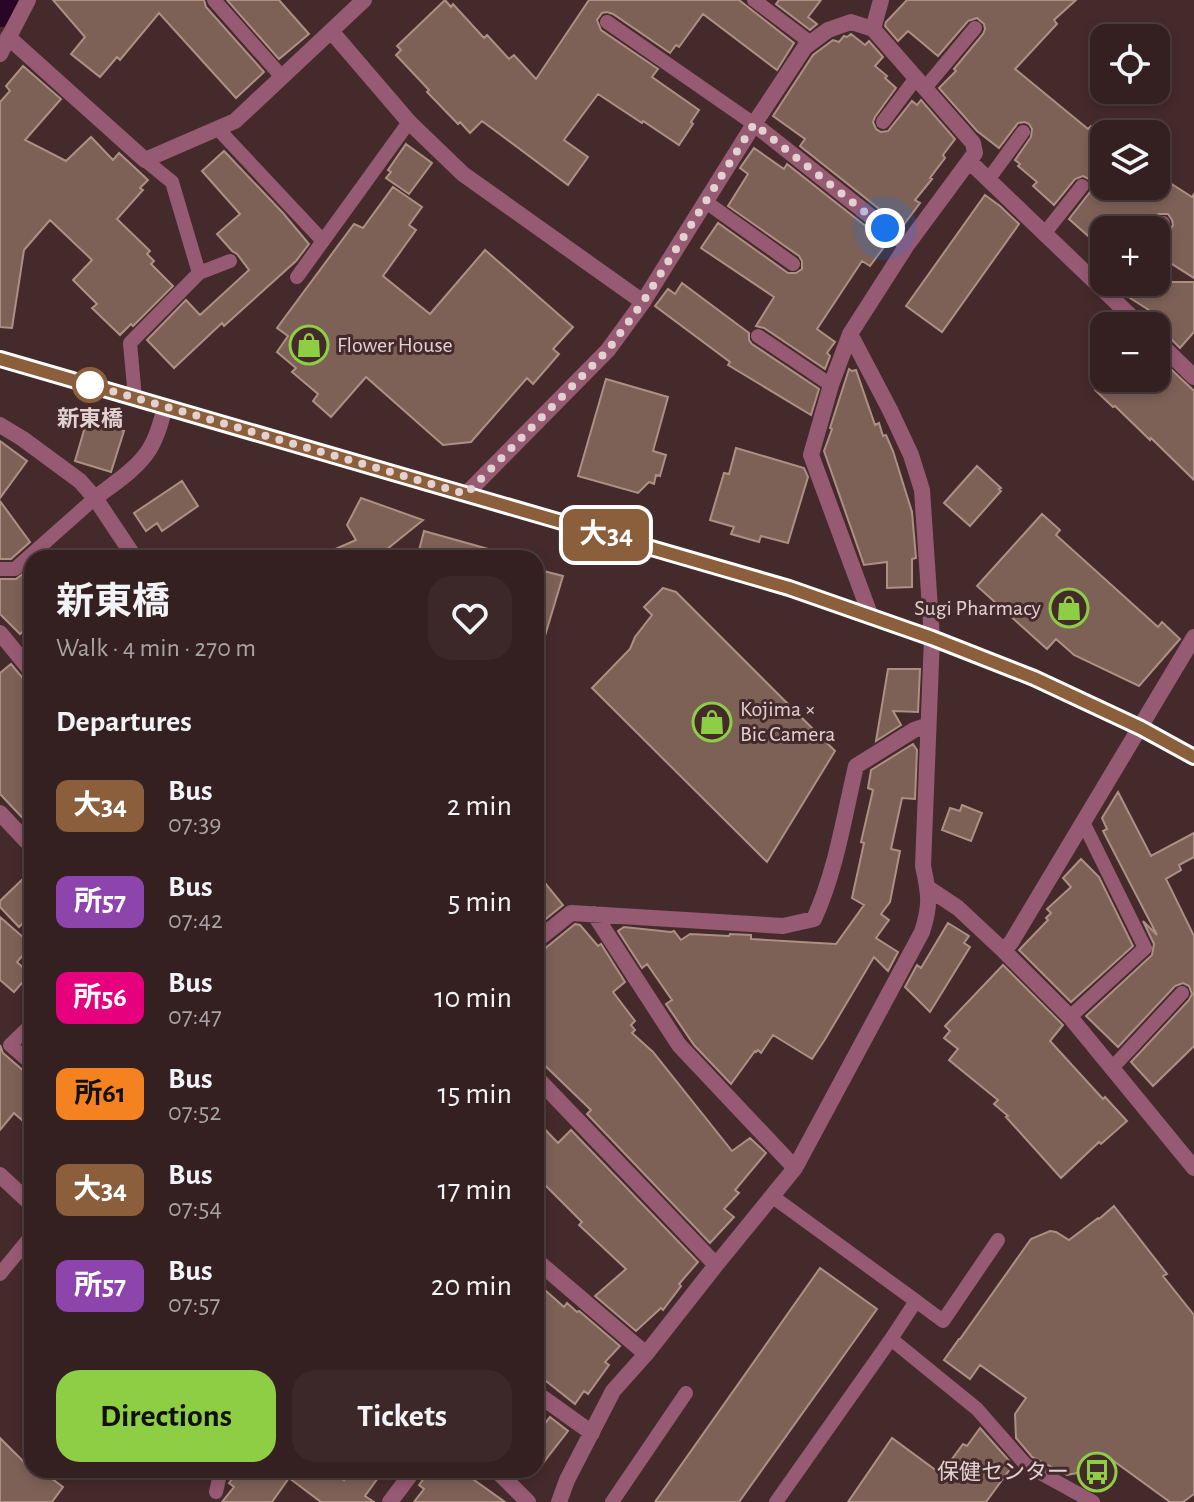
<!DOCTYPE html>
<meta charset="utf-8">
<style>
body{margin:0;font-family:"Alegreya Sans","Noto Sans JP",sans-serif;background:#3c2829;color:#f1f3f6;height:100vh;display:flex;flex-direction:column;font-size:30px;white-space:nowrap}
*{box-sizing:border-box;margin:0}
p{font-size:26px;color:#a9a3a5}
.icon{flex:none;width:44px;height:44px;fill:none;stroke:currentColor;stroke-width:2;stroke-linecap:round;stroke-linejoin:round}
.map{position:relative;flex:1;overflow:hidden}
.side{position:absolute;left:24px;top:550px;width:520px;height:928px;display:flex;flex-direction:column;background:#342020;border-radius:24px;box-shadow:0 4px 12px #0003,0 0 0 2px #4e3e3e}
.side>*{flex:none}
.badge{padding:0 16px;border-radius:12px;font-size:28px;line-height:52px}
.controls{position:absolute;left:1090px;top:24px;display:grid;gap:16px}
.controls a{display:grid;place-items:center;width:80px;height:80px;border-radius:16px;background:#342020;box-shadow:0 4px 12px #0003,0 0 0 2px #4e3e3e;font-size:40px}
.you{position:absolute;width:40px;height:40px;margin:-20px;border:6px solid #fff;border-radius:50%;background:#1a73e8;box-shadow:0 0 0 12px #1a73e833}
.map>.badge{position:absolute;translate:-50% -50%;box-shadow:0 0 0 4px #fff}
h2{padding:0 32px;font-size:30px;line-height:72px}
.round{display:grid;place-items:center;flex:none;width:84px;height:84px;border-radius:24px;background:#3c2829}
.headline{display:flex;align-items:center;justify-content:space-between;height:136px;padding:0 32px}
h1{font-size:38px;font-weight:700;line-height:60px}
.cta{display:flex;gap:16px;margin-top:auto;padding:16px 32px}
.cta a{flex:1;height:92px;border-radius:24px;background:#8dce44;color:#111;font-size:32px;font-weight:700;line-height:92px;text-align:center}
.cta a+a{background:#3c2829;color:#f1f3f6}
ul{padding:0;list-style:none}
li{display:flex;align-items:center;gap:24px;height:96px;padding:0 32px}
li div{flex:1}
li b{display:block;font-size:30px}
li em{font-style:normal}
li .badge{min-width:88px;font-weight:700;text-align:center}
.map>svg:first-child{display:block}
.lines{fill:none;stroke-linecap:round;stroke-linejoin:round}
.river{stroke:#290526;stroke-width:46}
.building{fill:#7d6157;stroke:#ae8f84;stroke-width:2}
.service{stroke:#975a73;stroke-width:14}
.minor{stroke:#975a73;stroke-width:16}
.tertiary{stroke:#975a73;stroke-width:16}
.line-casing{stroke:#fff;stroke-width:18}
.line{stroke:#8b5e3c;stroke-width:12}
.walk{stroke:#e3d1d1;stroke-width:8;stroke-dasharray:0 14.4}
.stop-dot{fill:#fff;stroke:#8b5e3c;stroke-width:4}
.labels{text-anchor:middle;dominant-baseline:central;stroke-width:6;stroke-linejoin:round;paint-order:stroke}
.poi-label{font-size:22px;fill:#e3d1d1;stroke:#452a2b;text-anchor:start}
.stop-label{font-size:22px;font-weight:bold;fill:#e3d1d1;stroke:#452a2b}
</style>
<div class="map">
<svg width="1194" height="1502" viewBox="0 0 1194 1502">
<rect width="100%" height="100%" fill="#452a2b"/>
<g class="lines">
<path class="river" d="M0,4L2,0"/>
</g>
<path class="building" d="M53,0H204L206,7L264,72L236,98L159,13L120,60L117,57L100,77L71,54L85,37Z
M227,0H279L309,34L279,59Z
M445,0L451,7L453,4L484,38L487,35L509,59L514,55L536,79L589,0H739L794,43L777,70L703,14L679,47L676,45L670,53L613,14L607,12L602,13L597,20L601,30L658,69L652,77L699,110L691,122L693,124L679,145L643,121L642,123L598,94L564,140L588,157L568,185L482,121L470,133L460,122L458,124L427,92L429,90L396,55L401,50L397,46Z
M779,0H821L808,17L817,24L810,30L776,4Z
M907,0H1076L1054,20L1057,24L1015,69L1088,129L1091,126L1104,137V186H1156V174L1192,197L1194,194V278L1156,254L1173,225L1172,220L1168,214H1158L1147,230H1104V250L1069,219L1090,192L1092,187L1089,179L1083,176L1075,179L1054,205L1033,186L1037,182L1018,166L1020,164L1015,160L1031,137L1032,129L1029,124L1025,122L1018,123L999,148L977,131L939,88L956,71L954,69L983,34L985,29L984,24L977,18L968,21L938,56L908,31L898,41L885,26L886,22Z
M851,34L865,45L869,41L883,57L875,66L887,76L885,78L896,88L875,117L873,122L876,129L881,132L888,131L912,101L917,105L921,100L955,139L943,155L945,158L930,178L932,179L915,200L920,203L902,227L800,146L805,139L773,116L813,55L833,40L839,42L844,36L847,37Z
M23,66L61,99L25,140L66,161L91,137L113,160L119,153L148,180L140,188L143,190L117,219L150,251L147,254L154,261L151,264L173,286L133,326L131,324L120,335L92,308L97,304L73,280L92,260L50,220L24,250L12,328L0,327V102L10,91L6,86Z
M406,144L432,163L409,194L386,178L391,172L388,170Z
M754,148L784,169L787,164L887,243L870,266L862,261L817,329L835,342L827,353L830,356L825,369L764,328L756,326L774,297L701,248L718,223L788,273H796L802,269V261L799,256L728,206L748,174L740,168Z
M224,151L283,213L309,244L296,261L224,326L222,323L174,368L147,340L186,300L200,315L249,270L237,254L232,251L217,234L240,214L202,171Z
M393,187L422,207L409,225L416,230L383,276L430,314L485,250L573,327L553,349L559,354L533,384L527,378L471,442L443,445L366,377L331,417L313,401L318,394L292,372L296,368L277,352L288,336L277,328L354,224L363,228Z
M985,195L1000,206L1019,224L942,332L906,306Z
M1140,282H1194V332L1180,348L1164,332L1158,329L1166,321L1130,298Z
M682,283L749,333V340L752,344L819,389L811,415L728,365L730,362L655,306L668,289L675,294Z
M1156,355L1194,391V480L1151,438L1150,440L1115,406L1113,407L1095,390L1106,378H1156Z
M849,369L852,371L856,370L875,425L879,423L883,436L886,435L893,451L912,512L916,558L912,559V587L887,588V562L864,565L824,451L832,429L830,428Z
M606,379L668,397L653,451L666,455L660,476L656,475L654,484L649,482L638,493L578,476Z
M87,420L124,431L111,472L75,461Z
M0,441L27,461L0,498Z
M736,448L804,468L808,477L788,543L761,536L759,542L731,534L734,527L710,520L724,473L729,474Z
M977,466L1001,488L999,489L1001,491L970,526L944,503Z
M182,481L198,506L162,531L157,523L146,531L134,513Z
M361,498L423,520L376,558H315L356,540L347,525Z
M0,501L30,542L11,559H0Z
M1042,514L1060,530L1056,535L1158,627L1162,622L1180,639L1139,686L1074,655L1056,639L1047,649L977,586Z
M424,531L499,552L498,558H417Z
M32,567V623L20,634L0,614V579H16Z
M536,569L563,576L541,649L536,648Z
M663,588L676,592L835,751L767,862L592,688L630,649L635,637L652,615L644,607Z
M11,664L32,689V828L0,794V673Z
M888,669H920L918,712L893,711L901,725L876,741Z
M913,744L917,750L915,799L902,798L891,849L900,851L890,902L881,914L889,920L876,938L898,952L888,971L874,957L824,1041L812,1059L773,1035L761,1053L758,1050L756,1052L755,1051L731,1084L694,1045L666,1004L672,1000L647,964L642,968L618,931L624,927L671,932L674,931L681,940L690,934L729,936L730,934L751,935V939L836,944L864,905L852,898L864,843L861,842L873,790L868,788L871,770Z
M1118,792L1151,856L1194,833V857L1179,865L1181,870L1166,879L1194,936V1046L1153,1086L1131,1062L1189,1000L1192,994L1189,986L1183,983L1175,986L1118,1047L1086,1016L1152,955L1154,944L1143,921L1157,935L1103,831L1107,829L1102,818Z
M962,805L982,813L971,841L942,830L950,808L960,811Z
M1081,859L1099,877L1133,946L1071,1002L1019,950L1048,920L1046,918L1051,913L1047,909L1071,887L1063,878Z
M32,870V914L19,927L0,907V901Z
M536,872L563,905L536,927Z
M0,917L32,945L17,962L30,974L14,992L0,980Z
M948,923L969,936L964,943L970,947L930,1012L905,987L917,965L921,968Z
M575,924L580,925L598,946L601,944L625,982L613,992L635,1021L631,1025L635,1030L632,1033L653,1052L732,1151L750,1138L766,1153L735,1190L739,1193L724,1209L734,1217L710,1243L587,1114L591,1110L536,1057V952L543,950Z
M1003,965L1063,1025L1050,1041L1103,1099L1105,1097L1127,1121L1101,1144L1099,1142L1061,1178L1006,1117L1008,1116L994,1104L998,1100L949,1060L958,1049L944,1038L950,1031L945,1026Z
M0,1045L3,1053L25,1072L32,1074V1129L14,1113L0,1130Z
M536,1120L558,1143L571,1130L698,1262L679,1284L681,1286L663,1310L661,1308L636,1331L595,1296L626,1269L579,1225L582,1222L536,1176Z
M1114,1206L1167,1274L1163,1276L1194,1315V1494L1183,1502H1170L1104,1454L1093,1470L1067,1475L1032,1457L1016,1438L1015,1414L1026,1398L980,1365L970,1379L944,1360L959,1339H960L1031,1239L1050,1231L1056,1232L1069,1240L1098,1218L1099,1219Z
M820,1268L877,1309L739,1502H655Z
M536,1282L564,1307L567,1303L577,1312L579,1311L620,1346L605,1362L609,1365L588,1394L584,1391L575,1404L536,1373Z
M550,1417L568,1431L536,1472V1434Z
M980,1428L1013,1465L986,1502H848L892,1438L941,1474L963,1444L967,1446Z
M0,1438L32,1470H40L63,1487L52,1502H0Z
M239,1470H330L344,1480L351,1470H367L378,1478L365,1496L374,1502H321L289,1478L272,1502H222L234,1487L229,1483Z
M430,1470H460L505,1502H414L424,1489L419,1485Z"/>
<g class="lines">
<path class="service" d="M214,0L282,77
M754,0L811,43
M607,22L754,124
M925,88L975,28
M883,122L916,78
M218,129L322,240
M988,180L1023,132
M706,202L793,264
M1156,233L1163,223
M1044,234L1082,186
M199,273L230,261
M297,277L409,122
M1112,298L1123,282
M758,336L831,385
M135,398L130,343L199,273L172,182L145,160
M0,569H15L95,498
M1070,1017L1145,948L1083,822
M32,1024L10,1045L32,1064
M1113,1067L1182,993
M773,1197L916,1301L891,1339
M0,1274L32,1235
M916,1301L943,1321L998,1240
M216,1492L221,1470
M612,1502L686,1393
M776,1502L891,1339L977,1409L1026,1465L1093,1502"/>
<path class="minor" d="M364,0L331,31L409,122L463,174L643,302
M873,29L881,0
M8,37L145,160L235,121L331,31
M0,54L28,0
M754,124L907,245
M969,161L1141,326
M850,334L831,385L811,455L871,617
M1156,340L1194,377
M0,425L23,439L80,481L95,498L135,558
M466,494L608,350L643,302L754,124L805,47L828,30L851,22L873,29L973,143L975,153L907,245L850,334L890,410L911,455L922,490L932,638L923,866C929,893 931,905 922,932L795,1168L716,1265L646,1354L613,1391L567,1480L559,1502
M95,498C113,484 136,470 149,450C157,437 161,422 165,407
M0,633L32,672
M0,813L32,847
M928,888L958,908L1004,951L1070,1017L1194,1168
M594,914L679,1045L795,1168
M536,941L571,913L783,926L814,919C836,871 844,817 856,766L914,730L928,725
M1004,951L1012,941L1194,637
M536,1077L716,1265
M0,1175L32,1205
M536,1260L646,1354
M536,1393L592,1433
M496,1470L528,1502
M390,1502L414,1470"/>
<path class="tertiary" d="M0,359L789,588L932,638L1034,678L1141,728L1194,757"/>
</g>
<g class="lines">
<defs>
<path id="line" d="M0,359L789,588L932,638L1034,678L1141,728L1194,757"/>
</defs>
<use href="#line" class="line-casing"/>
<use href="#line" class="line"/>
<path class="walk" d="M90,385L81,382L466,494L608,350L643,302L754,124L885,228"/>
</g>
<defs>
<symbol id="shop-ring" viewBox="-11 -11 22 22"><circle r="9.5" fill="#452a2b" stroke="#8dce44" stroke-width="1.5"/><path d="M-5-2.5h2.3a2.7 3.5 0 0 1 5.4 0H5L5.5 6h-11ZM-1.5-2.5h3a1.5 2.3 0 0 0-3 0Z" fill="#8dce44"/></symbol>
<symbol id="bus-ring" viewBox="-11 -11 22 22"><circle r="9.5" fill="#452a2b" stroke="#8dce44" stroke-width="1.5"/><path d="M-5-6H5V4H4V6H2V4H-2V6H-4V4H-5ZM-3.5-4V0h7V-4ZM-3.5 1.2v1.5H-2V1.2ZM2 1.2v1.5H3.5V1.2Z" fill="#8dce44"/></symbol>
</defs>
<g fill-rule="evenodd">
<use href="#shop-ring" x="287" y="323" width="44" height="44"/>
<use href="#shop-ring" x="1047" y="586" width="44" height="44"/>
<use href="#shop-ring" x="690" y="700" width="44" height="44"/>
<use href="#bus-ring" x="1075" y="1450" width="44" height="44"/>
</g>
<circle class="stop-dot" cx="90" cy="385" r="16"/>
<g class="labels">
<g class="poi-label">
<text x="337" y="345">Flower House</text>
<text x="1041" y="608" text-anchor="end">Sugi Pharmacy</text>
<text x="740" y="709">Kojima ×<tspan x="740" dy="25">Bic Camera</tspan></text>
<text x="1069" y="1472" text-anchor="end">保健センター</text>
</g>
<g class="stop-label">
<text x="90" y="419">新東橋</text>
</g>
</g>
</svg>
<div class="controls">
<a><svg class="icon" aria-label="locate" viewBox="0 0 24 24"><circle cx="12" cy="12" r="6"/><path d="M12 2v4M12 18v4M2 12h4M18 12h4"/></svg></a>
<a><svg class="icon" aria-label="layers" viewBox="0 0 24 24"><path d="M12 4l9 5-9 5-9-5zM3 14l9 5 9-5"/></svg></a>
<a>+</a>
<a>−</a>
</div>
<div class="you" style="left:885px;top:228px"></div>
<b class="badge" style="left:606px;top:535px;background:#8b5e3c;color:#fff">大34</b>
<section class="side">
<div class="headline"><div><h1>新東橋</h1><p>Walk · 4 min · 270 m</p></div><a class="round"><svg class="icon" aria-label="heart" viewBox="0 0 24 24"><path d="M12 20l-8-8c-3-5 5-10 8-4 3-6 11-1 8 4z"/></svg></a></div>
<h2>Departures</h2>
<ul>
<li><span class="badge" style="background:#8b5e3c;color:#fff">大34</span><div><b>Bus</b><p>07:39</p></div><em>2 min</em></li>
<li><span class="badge" style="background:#8e44ad;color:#fff">所57</span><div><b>Bus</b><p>07:42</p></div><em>5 min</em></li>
<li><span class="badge" style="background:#e6007e;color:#fff">所56</span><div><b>Bus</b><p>07:47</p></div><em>10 min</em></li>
<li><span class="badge" style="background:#f58220;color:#111">所61</span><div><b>Bus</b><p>07:52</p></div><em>15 min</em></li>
<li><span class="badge" style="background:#8b5e3c;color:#fff">大34</span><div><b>Bus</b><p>07:54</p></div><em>17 min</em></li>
<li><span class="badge" style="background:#8e44ad;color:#fff">所57</span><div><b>Bus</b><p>07:57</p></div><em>20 min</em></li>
</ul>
<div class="cta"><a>Directions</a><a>Tickets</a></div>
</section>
</div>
